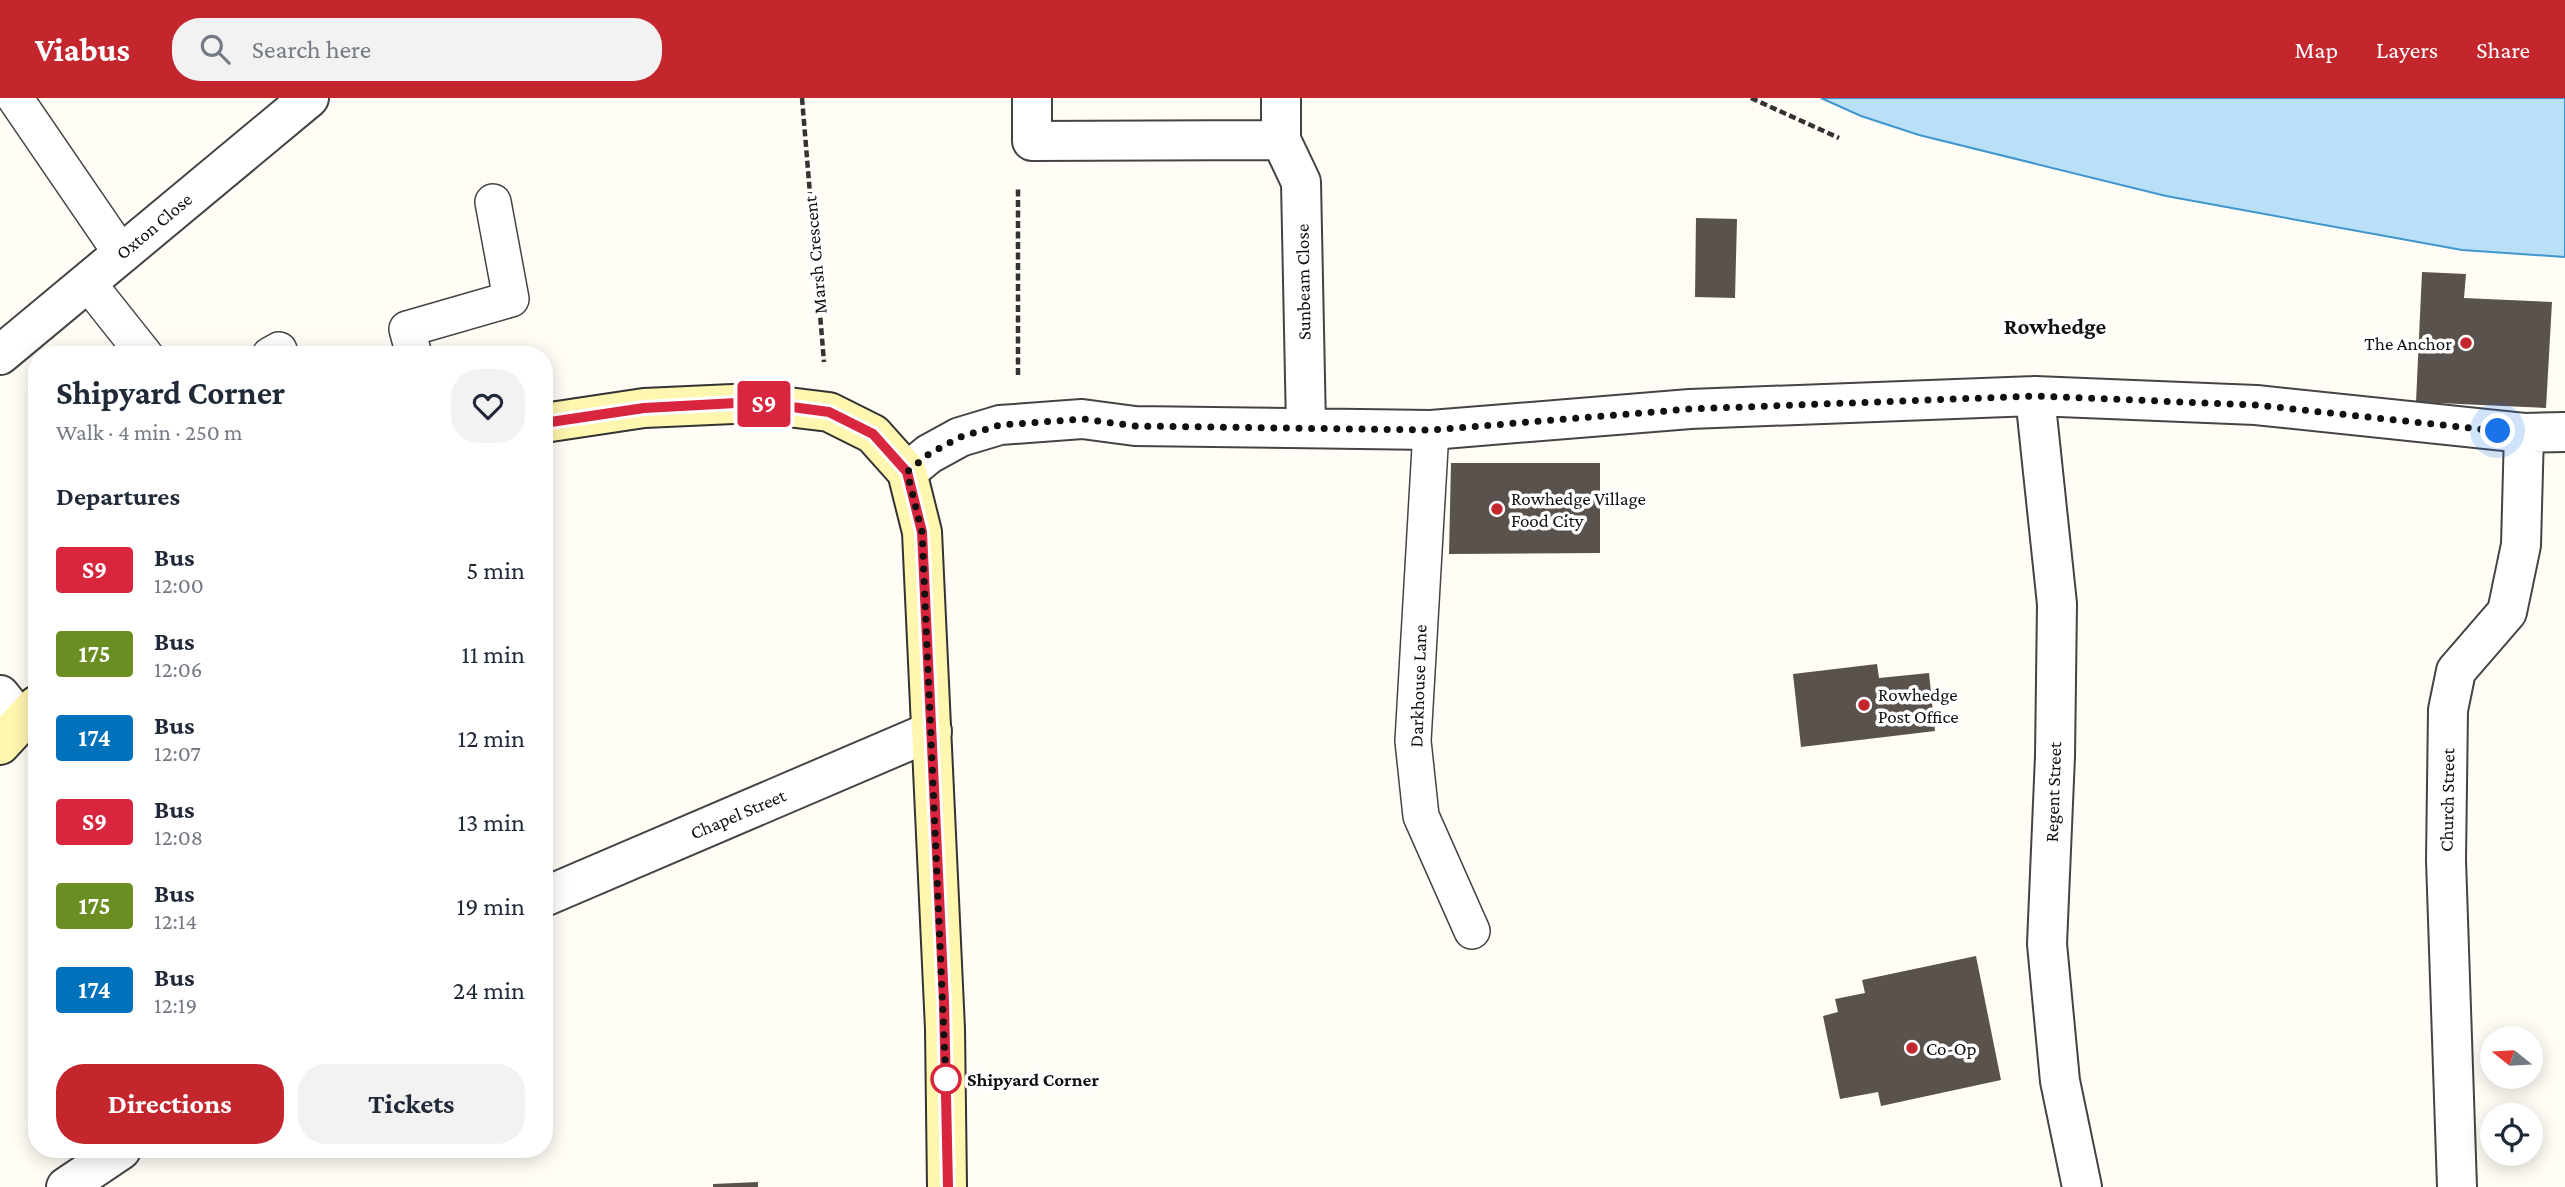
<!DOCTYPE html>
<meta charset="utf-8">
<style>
body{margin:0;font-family:"Crimson Pro",serif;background:#f2f2f3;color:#1f2937;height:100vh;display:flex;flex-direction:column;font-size:26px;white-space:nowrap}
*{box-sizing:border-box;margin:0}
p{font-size:23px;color:#747a83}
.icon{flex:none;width:38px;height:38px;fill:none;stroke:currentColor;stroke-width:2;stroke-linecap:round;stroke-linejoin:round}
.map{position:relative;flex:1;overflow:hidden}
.side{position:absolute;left:28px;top:248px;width:525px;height:812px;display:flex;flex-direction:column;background:#fff;border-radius:28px;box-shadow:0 4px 18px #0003}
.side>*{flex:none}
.badge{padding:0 14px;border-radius:5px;font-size:24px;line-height:46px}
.needle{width:46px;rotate:288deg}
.controls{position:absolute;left:2480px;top:928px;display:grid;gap:14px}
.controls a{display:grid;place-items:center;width:63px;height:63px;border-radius:50%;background:#fff;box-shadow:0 4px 18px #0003;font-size:35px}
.you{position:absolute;width:35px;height:35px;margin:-18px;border:5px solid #fff;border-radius:50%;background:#1a73e8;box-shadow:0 0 0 10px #1a73e833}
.map>.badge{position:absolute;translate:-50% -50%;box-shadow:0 0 0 4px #fff}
h2{padding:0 28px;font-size:26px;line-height:63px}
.round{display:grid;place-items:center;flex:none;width:74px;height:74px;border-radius:28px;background:#f2f2f3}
.summary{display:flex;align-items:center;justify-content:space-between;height:119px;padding:0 28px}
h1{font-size:33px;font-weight:700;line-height:52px}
.cta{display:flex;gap:14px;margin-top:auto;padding:14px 28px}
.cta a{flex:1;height:80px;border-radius:28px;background:#c4262e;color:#fff;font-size:28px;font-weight:700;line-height:80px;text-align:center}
.cta a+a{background:#f2f2f3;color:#1f2937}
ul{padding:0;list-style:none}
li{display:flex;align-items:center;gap:21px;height:84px;padding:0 28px}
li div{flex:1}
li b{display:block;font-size:26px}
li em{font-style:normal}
li .badge{min-width:77px;font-weight:700;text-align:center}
header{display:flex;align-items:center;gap:42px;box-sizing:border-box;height:98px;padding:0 35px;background:#c4262e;color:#fff}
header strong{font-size:33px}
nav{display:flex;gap:38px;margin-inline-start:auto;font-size:24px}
.search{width:490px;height:63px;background:#f2f2f3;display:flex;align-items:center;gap:18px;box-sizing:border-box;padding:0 24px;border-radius:28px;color:#747a83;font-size:26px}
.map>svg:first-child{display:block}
.water{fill:#b9e0f7;stroke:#3f96cf;stroke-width:2}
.building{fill:#5a524d}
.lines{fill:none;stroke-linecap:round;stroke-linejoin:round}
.lane-casing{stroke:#444;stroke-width:38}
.street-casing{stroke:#444;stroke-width:42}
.secondary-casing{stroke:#333;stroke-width:42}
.path{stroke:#333;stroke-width:4.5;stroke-dasharray:7 3.5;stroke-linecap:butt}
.lane{stroke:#fff;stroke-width:35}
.street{stroke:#fff;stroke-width:38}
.secondary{stroke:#fff6b0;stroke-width:38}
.line-casing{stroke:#fff;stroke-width:16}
.line{stroke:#d7263d;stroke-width:10}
.walk{stroke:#111;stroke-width:7;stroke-dasharray:0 12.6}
.poi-dot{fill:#c4262e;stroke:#fff;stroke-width:2.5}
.stop-dot{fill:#fff;stroke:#d7263d;stroke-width:3.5}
.labels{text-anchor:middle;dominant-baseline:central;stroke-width:7;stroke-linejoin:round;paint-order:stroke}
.street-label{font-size:19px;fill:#111;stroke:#fff}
.poi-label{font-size:19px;fill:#111;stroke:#fff;text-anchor:start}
.stop-label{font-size:19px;font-weight:bold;fill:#111;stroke:#fff;text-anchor:start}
.quarter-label{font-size:23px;font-weight:bold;fill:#111;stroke:#fff}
</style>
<header>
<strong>Viabus</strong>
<div class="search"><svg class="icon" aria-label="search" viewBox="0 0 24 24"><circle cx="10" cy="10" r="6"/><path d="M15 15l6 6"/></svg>Search here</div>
<nav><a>Map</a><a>Layers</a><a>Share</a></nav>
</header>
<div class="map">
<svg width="2565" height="1089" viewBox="0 0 2565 1089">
<rect width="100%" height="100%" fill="#fffdf5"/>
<path class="water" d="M1821,0H2565V159L2462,152L2166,98L1919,37L1861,18Z"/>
<path class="building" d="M1696,120L1737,121L1735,200L1695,199Z
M2422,174L2466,176L2464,200L2552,204L2546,310L2416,304Z
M1451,365H1600V455L1449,456Z
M1877,566L1879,580L1929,575L1935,633L1801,649L1793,576Z
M1976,858L2001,982L1881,1008L1878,994L1840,1001L1823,918L1838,914L1835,901L1865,895L1862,882Z
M758,1084V1089H713V1086Z"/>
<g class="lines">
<defs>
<path id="lane" d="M15,0L121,155
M87,184L145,257
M270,257L279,252
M414,257L407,231L511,201L493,104
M1431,332L1413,643L1421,718L1472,833"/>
<path id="street" d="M1032,0V43L1281,42
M1281,0V42L1301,84L1306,329
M0,257L309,0
M2035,298L2057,506L2055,658L2047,846L2060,983L2082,1089
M907,374L929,356L960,339L1000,327L1082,321L1135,328L1431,332L1690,311L2035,298L2256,307L2524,335L2565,334
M0,597L21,623
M544,799L932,633
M66,1089L121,1052
M2457,1089L2446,762L2448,612L2456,573L2507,514L2521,447L2524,335"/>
<path id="secondary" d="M544,325L644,310L755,305L829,314L873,336L907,374L922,434L945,931L947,1089
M0,647L37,607"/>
</defs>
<use href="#lane" class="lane-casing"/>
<use href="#street" class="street-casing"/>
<use href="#secondary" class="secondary-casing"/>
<path class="path" d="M802,0L824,264
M1751,0L1839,40
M1018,277V90"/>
<use href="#lane" class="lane"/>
<use href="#street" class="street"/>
<use href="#secondary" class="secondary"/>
</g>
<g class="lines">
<defs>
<path id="line" d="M544,325L644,310L755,304L829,314L873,336L907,374L922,434L944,904L948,1089"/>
</defs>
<use href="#line" class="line-casing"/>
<use href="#line" class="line"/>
<path class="walk" d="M946,981V984L922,434L907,374L929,356L960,339L1000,327L1083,321L1135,328L1431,332L1690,311L2035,298L2256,307L2498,333"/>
</g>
<g class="poi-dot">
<circle cx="2466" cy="245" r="7"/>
<circle cx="1497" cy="411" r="7"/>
<circle cx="1864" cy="607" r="7"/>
<circle cx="1912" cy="950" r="7"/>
</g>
<circle class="stop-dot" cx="946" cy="981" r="14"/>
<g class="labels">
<g class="street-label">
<text transform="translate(154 128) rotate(-40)">Oxton Close</text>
<text transform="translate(815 157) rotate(-95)">Marsh Crescent</text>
<text transform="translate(1303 184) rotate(-91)">Sunbeam Close</text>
<text transform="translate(1418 588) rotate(-88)">Darkhouse Lane</text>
<text transform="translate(2053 694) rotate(-88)">Regent Street</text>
<text transform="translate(2447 702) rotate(-89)">Church Street</text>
<text transform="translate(738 716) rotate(-23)">Chapel Street</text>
</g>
<g class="poi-label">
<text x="2452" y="245" text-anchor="end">The Anchor</text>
<text x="1511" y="400">Rowhedge Village<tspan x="1511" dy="22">Food City</tspan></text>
<text x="1878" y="596">Rowhedge<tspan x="1878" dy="22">Post Office</tspan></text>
<text x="1926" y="950">Co-Op</text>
</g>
<g class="stop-label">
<text x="967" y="981">Shipyard Corner</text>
</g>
<g class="quarter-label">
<text x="2055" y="228">Rowhedge</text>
</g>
</g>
</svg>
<div class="controls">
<a><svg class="needle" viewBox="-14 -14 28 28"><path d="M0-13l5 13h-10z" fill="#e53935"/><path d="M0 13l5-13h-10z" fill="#747a83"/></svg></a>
<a><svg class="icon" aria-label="locate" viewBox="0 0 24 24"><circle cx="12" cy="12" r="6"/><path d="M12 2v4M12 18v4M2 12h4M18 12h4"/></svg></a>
</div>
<div class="you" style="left:2498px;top:333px"></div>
<b class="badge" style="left:764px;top:306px;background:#d7263d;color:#fff">S9</b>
<section class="side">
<div class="summary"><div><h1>Shipyard Corner</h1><p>Walk · 4 min · 250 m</p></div><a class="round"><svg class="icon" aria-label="heart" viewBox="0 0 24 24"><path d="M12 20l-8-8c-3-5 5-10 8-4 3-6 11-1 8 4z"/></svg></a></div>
<h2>Departures</h2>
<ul>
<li><span class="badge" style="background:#d7263d;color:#fff">S9</span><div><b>Bus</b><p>12:00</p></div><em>5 min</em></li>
<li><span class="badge" style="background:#6b8e23;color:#fff">175</span><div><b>Bus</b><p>12:06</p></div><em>11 min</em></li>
<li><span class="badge" style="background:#0072bc;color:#fff">174</span><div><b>Bus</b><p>12:07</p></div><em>12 min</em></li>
<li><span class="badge" style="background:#d7263d;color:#fff">S9</span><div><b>Bus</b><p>12:08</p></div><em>13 min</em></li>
<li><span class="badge" style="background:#6b8e23;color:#fff">175</span><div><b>Bus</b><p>12:14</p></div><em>19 min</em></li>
<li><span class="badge" style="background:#0072bc;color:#fff">174</span><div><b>Bus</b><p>12:19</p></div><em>24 min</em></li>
</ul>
<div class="cta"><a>Directions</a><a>Tickets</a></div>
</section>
</div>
